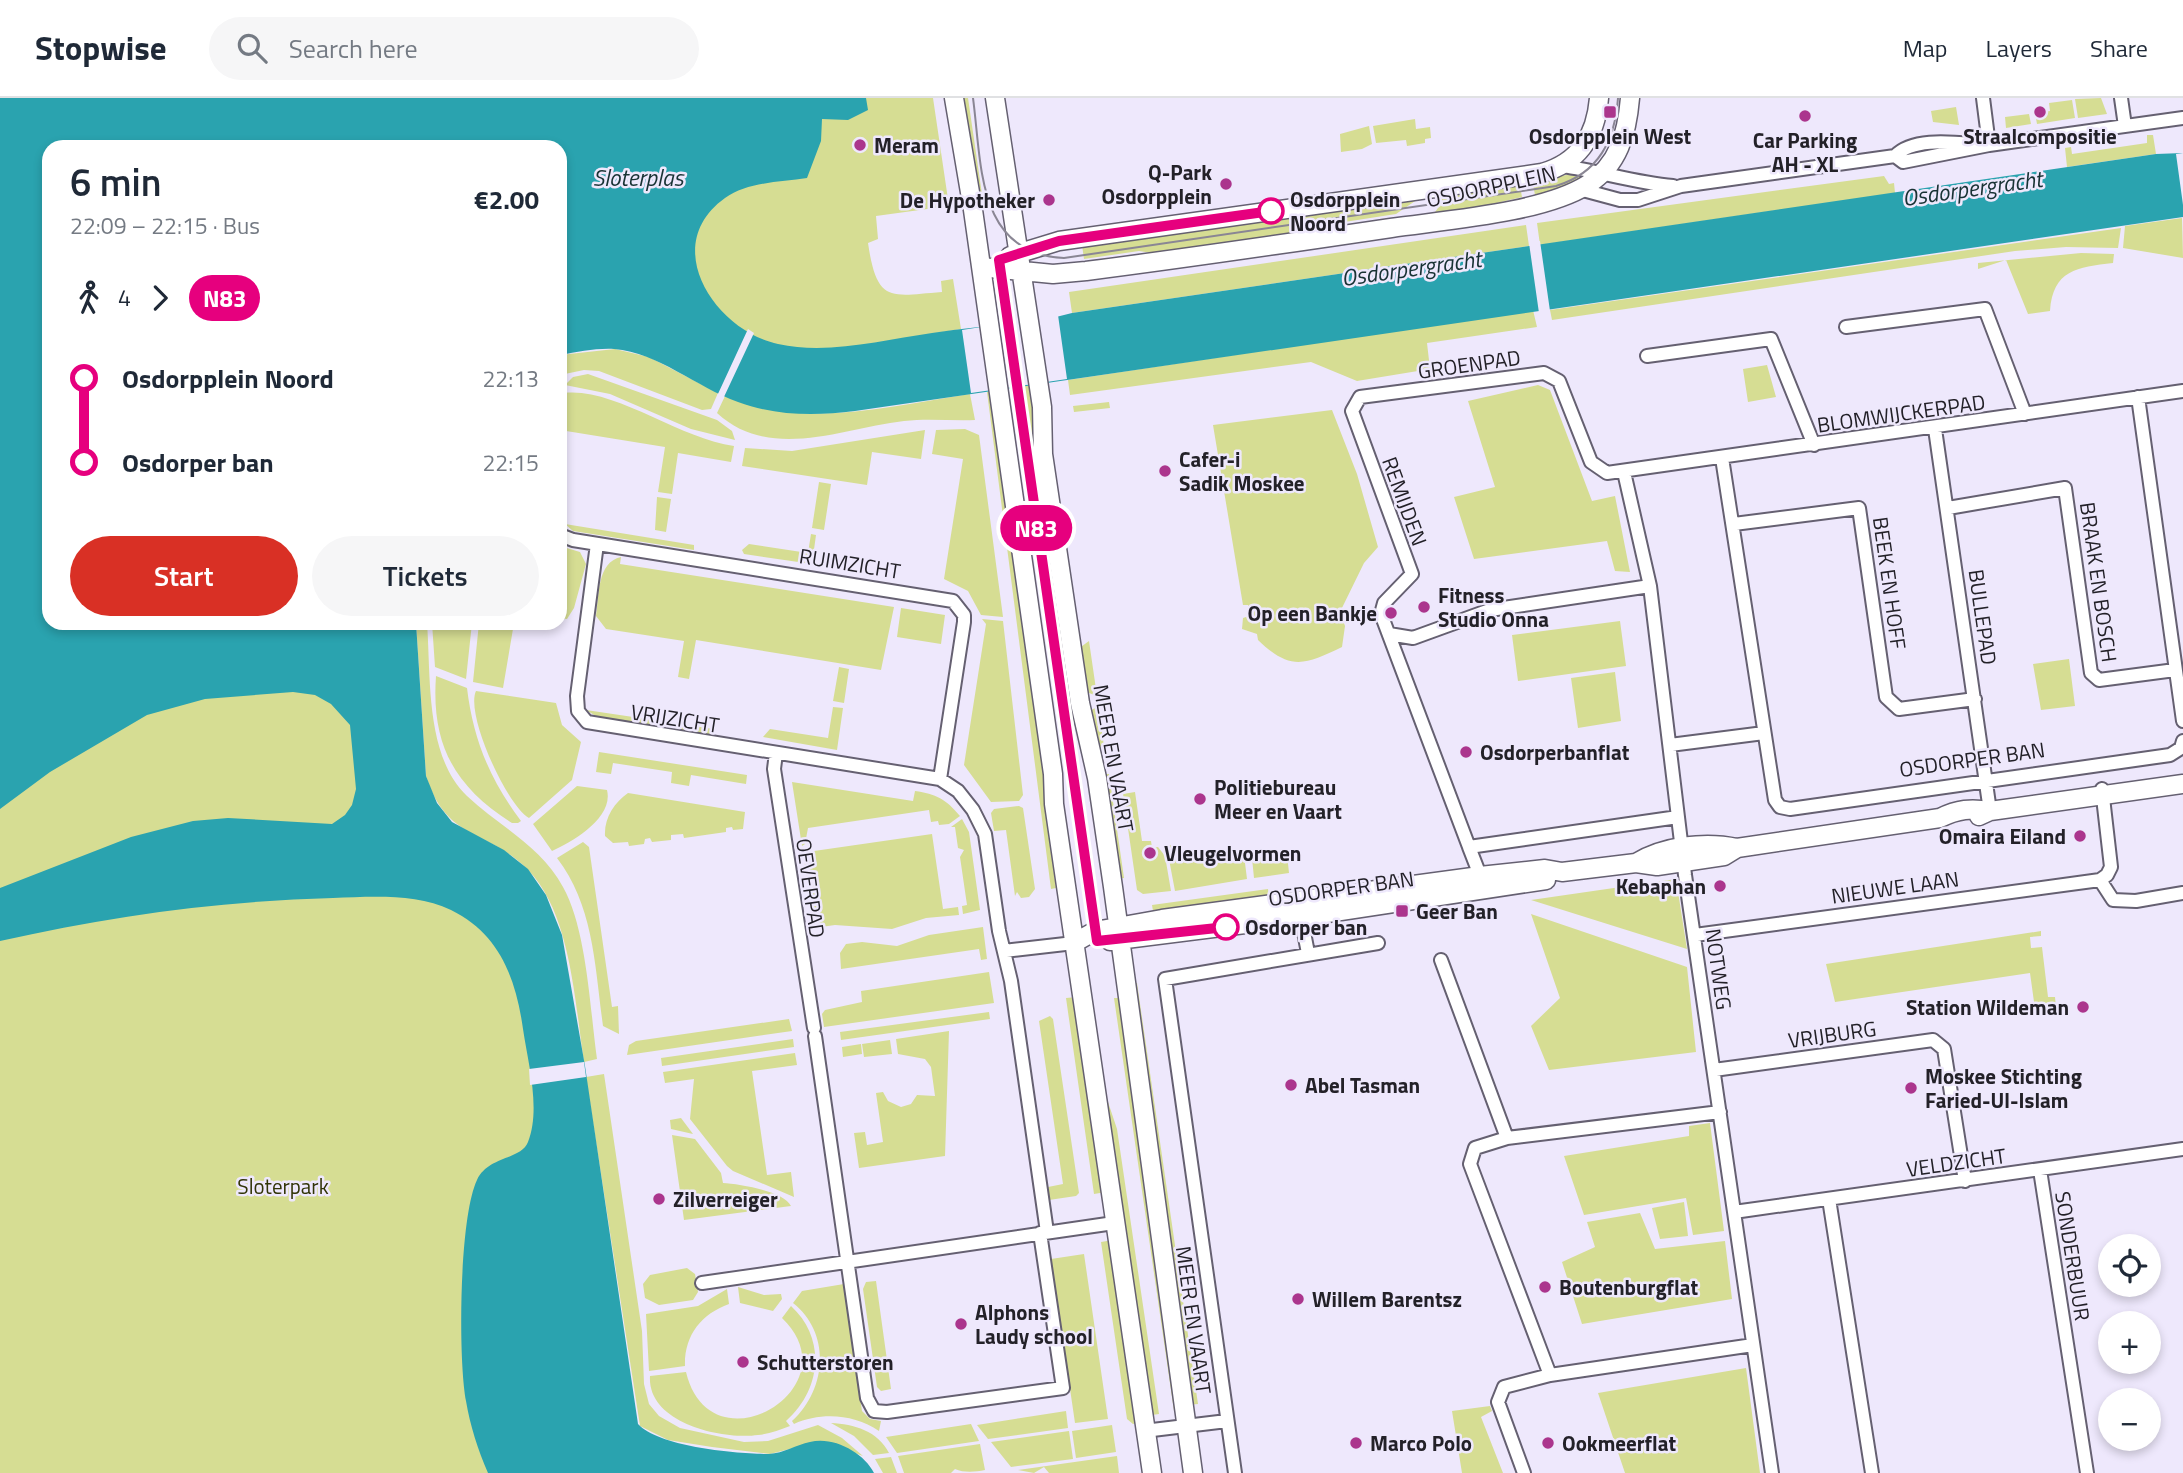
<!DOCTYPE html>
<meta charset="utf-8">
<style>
body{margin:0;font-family:"Titillium Web",sans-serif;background:#f6f6f7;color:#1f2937;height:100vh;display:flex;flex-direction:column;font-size:26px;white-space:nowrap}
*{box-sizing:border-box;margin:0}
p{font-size:23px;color:#747a83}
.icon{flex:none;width:38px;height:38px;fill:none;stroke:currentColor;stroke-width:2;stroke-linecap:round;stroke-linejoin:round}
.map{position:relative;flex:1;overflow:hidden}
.drawer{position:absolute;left:42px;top:42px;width:525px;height:490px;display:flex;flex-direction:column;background:#fff;border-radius:21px;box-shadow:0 4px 10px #0003}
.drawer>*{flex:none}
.badge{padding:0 14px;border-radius:23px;font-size:24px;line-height:46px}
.controls{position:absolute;left:2098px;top:1136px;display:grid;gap:14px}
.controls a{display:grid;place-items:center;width:63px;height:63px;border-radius:50%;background:#fff;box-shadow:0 4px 10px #0003;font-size:35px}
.map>.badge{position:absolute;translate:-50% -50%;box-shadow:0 0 0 4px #fff}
.legs{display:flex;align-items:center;gap:10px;height:77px;padding:0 28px;font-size:23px}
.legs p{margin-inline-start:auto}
.overview{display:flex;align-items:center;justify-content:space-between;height:119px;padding:0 28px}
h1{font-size:38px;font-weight:600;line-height:52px}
.action{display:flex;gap:14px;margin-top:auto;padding:14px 28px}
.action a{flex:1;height:80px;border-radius:42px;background:#d93025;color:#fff;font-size:28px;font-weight:600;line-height:80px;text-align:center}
.action a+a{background:#f6f6f7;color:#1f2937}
ul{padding:0 28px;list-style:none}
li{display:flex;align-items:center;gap:24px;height:84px;font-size:26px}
li i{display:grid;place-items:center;width:10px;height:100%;margin:0 9px;background:currentColor}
li i::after{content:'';width:18px;height:18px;margin:-9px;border:5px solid;border-radius:50%;background:#fff}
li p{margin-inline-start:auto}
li:first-child i{background:linear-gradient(#0000 50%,currentColor 0)}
li:last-child i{background:linear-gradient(currentColor 50%,#0000 0)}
header{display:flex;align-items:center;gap:42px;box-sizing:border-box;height:98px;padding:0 35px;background:#fff;border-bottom:2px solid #e0e1e3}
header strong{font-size:33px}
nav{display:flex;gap:38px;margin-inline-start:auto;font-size:24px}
.search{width:490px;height:63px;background:#f6f6f7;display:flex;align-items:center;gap:18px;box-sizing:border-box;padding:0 24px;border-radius:38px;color:#747a83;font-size:26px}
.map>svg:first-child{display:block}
.green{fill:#d6dd93}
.water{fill:#2aa3af}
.pier{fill:#eee8fc}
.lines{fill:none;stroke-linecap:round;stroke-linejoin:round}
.street-casing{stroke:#656071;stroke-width:16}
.secondary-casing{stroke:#656071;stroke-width:21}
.street{stroke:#fff;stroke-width:12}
.secondary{stroke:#fff;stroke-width:18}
.tram{stroke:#8a8694;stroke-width:2}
.line-1-casing{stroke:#fff;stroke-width:16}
.line-1{stroke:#e6007e;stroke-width:10}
.poi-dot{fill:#ab358d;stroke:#eee8fc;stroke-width:2.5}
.stop-1-dot{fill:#fff;stroke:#e6007e;stroke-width:3.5}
.labels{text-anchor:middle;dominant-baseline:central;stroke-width:5;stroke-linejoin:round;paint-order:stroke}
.poi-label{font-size:21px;font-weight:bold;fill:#232128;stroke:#eee8fc;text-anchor:start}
.street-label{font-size:21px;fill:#232128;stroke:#eee8fc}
.stop-label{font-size:21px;font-weight:bold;fill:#232128;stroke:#eee8fc;text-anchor:start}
.park-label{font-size:21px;fill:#313406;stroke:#eee8fc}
.water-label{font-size:23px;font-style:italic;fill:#183234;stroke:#eee8fc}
</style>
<header>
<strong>Stopwise</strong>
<div class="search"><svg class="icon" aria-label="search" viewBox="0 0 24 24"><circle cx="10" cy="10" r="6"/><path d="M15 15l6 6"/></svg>Search here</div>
<nav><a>Map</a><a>Layers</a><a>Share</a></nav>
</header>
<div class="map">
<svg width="2183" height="1375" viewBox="0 0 2183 1375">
<rect width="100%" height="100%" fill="#eee8fc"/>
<path class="green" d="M805,0H933L949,108L876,118L878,141L868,145C877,206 890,198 942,194L941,183L953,181L961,231L789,259L730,240L666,139Z
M958,0H968L984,110L981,111L967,23Z
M2101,0L2107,16L2078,20L2075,1Z
M2072,2L2075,20L2037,26L2035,15L2050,13L2049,5Z
M1956,9L1959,27L1933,24L1931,13Z
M2029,16L2031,26L2006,30L2005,19Z
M1415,21L1416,31L1430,29L1431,40L1425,41V45L1407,48L1406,42L1376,45L1373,28Z
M1369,28L1372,46L1362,51L1341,54L1340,36Z
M2147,37H2153L2156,56L2067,69L2065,50L2071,49L2072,56L2147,45Z
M1567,77L1585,78L1560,93L1535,97L1532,81Z
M1884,78L1889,86L1894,85L1895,95L1540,147L1537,125Z
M1519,83L1522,99L1450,116L1433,117L1440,107L1443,94Z
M1421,99L1396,116L1338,125L1339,132L1165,157L1139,153L1084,161L1082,147Z
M2182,120L2183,160L2123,150L2125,128Z
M1526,127L1529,148L1072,215L1069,194Z
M2121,130L2118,150L2066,149L2015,153L1552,222L1550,212Z
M2081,155L2114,156L2113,165C2077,169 2053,172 2050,213L2028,216L2006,162L1978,171V165Z
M1533,212L1537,229L1427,245L1430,271L1357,283L1311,264L1070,297L1068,282Z
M615,251L649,259L718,295L711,311L702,312L599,273L584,272L560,277V257Z
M1767,267L1776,299L1748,304L1743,271Z
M588,276L717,322L732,333L735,342L691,331L610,296L565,287L573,279Z
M1031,287L1077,621L1074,623L1072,622L1023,288Z
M1538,287L1550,292L1592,403L1615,398L1630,474L1615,473L1607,443L1474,461L1454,399L1495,389L1468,303Z
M993,293L1046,687L1044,706L1056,790L1051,791L987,294Z
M564,295C614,289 680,341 734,348L731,364L678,355L672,396L658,394L665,349L560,332Z
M970,296L975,322C951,323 928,320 904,323C843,330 770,364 717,315L725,298C803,332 889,308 970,296Z
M1109,304L1110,310L1074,314L1073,308Z
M1332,312L1357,376L1378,449L1364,465L1340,514L1345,528L1342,549C1305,567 1290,573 1258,542L1257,536L1242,531L1243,520L1249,518L1248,507H1243L1213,327Z
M965,331L979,337L1003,519L981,517L968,493L944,481L963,361L932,356L936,332Z
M925,332L921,361L872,354L867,387L742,368L745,350L792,353Z
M819,384L831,386L824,432L812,430Z
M657,399L671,401L666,434L655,432Z
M565,426L694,447V452L573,433Z
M811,436L816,437L812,466L744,456L742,452L749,446L808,455Z
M560,448L580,454L586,466L574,510L567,521L560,520Z
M621,459L620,466L894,509L881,572L696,542L689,581L678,579L684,543L606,531L596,518C599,498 597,464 621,459Z
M901,510L945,517L941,546L897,539Z
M982,521L1003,523L1023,697L1019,703L991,704L964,667L986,526Z
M1620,523L1626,568L1518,583L1512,537Z
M360,525L414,775L540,875L610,1375H0V647Z
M416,525H427C431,579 425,658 467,698C500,729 541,748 563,789C587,832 590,912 597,961L584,964C575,906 571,815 528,772C487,730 447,744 426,678Z
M432,525H472L466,581L435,569Z
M479,525H514L503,590L473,584Z
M1089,543L1097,598L1084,593L1078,551Z
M2069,561L2075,608L2041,612L2033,566Z
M839,569L849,571L844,605L833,603Z
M1615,574L1621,623L1578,630L1571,580Z
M436,578L467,590C473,641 490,682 521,723L518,725H512C455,689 431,647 436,578Z
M476,593L556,605L562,627L581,644L572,682L529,720C507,708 465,616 476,593Z
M1098,608L1104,648L1094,649L1087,615Z
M833,609L843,610L837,652L763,639L770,631L828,640Z
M586,612L714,631L713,637L596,618Z
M599,654L747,677L746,686L691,677L689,688L671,685L672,674L613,665L611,676L596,674Z
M1105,676H1109L1124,780L1116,781Z
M792,684L913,703L915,693C936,696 946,701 960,718L949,726L939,727L938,723L931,724L929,712L808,730L805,746L802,748Z
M577,688L607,692C614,720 572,744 552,753L533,726Z
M1135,694L1142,743H1151L1152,750L1158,749L1165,758L1171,793L1143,796L1137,792L1123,696Z
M628,695L745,714L743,731L733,732L732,729L726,730V734L684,740L683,736L671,737V742L652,744L650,740L645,741L644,746L629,748L628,744L613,745L605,738C604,720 614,705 628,695Z
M1019,708L1023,710L1035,791L1029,799L1021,800L1017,794L1015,798L1006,732L994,733L991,715L994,711Z
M962,721L969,734L980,812L963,816L962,808L967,807L960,759L964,752L958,750L955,729H951Z
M932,736L943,811L958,809L959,817L926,820L892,831L835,827L814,830L804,761L814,753Z
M583,744L589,749L612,909L618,908L619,936L603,928C595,870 594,808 557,760Z
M1173,747L1177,765L1244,757L1247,781L1175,793L1168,756L1164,748Z
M1287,756L1289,775L1254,780L1252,760Z
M1676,781L1687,851L1531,802Z
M1268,791L1269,800L1153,813L1152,807Z
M1531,816L1687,869L1696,954L1549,972L1531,928L1560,900Z
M983,829L987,861L981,862L979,851L841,871L840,855L846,846L862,844L897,848L929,837Z
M2041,833V838L2030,839L2031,850L2042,849L2048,899H2055L2056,910L2035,911L2030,875L1835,904L1826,866Z
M989,874L994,905L824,929L822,916L825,912L862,904L861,893Z
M1132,885H1137L1198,1306L1188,1307Z
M1077,899L1106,1094L1094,1096L1066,900Z
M1114,900H1119L1181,1312L1174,1313Z
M989,914L990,921L841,942L840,934Z
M1050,918L1053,921L1079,1095L1076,1098L1049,1102L1048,1089L1063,1086L1039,923Z
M789,921L792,933L627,957L629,947L636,943Z
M949,933L945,1058L859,1070L854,1035L865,1034L867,1047L883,1044L876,995L883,994L888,1003L901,1009L911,1006L917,997L935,998L931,969L925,961L898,956L896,941Z
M793,941L794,949L662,968L661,960Z
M890,942L892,956L864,959L862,946Z
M861,946L862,956L843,959L842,949Z
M795,955L797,967L752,973L767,1077L791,1074L794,1099L733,1073L727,1068L690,1021L694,981L665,985L663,974Z
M604,976L642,1233L644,1286L649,1306L659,1318L680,1330L744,1344L768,1343L818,1327L842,1340L863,1358L821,1343L770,1356L712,1349L668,1342L640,1328L586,979Z
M1105,995L1117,1031L1159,1316L1152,1317L1134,1189L1124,1162L1099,996Z
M681,1020L693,1036L671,1031L670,1022Z
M1710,1025L1724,1133L1693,1137L1686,1100L1584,1117L1564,1058L1689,1038V1028Z
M672,1037L695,1041L721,1075L723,1085C739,1086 784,1093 791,1108L684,1122Z
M1684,1104L1688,1138L1660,1141L1652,1110Z
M1640,1115L1655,1151L1725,1143L1732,1201L1582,1226L1562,1164L1595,1149L1587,1124Z
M1113,1142L1138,1325L1133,1326L1127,1321L1101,1144Z
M1084,1156L1108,1321L1075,1325L1051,1161Z
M687,1170L695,1176L698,1194L693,1202L659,1207L645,1200L643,1186L650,1177Z
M876,1183L891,1291L881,1293L877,1289L863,1191L866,1184Z
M844,1186L862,1313L870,1321L881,1323L879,1333C854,1316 821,1314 794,1326L792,1323C826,1292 832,1236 793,1205L802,1193Z
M738,1189L764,1197L781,1196L782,1201L773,1213L740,1205Z
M727,1191L729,1206C701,1216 684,1238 685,1268L649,1273L646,1216L698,1208Z
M791,1208C827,1241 821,1292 786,1323L790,1328C780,1332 769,1336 758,1337C722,1342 647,1325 650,1278L686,1274C710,1375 855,1290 782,1220Z
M1746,1270L1760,1375H1625L1598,1295Z
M1490,1308L1492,1313L1481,1319L1503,1375H1462L1452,1313Z
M1066,1313L1068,1330L988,1341L977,1327Z
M831,1325C854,1326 878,1333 889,1355L873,1357L854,1338Z
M971,1326L979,1343L897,1355L886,1339Z
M1112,1327L1116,1354L1076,1360L1072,1333Z
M1069,1333L1073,1361L1011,1369L991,1344Z
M980,1346L985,1372C975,1374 964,1375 955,1371L951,1375H904L898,1358Z
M1117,1358L1119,1375H1049L1044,1369L1034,1375L1018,1372Z
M891,1359L897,1375H883L875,1361Z"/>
<path class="water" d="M0,0H866L868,12L848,22L822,21L821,43L807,80C780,84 747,84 725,100C658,148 716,233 778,246C828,257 882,242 932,235C971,229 1011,226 1052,220L1072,215L2156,56L2183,55V119L855,313C815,318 777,318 738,304C696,289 659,255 614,251C596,250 578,254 560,257V49H49V525H416L426,678L437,705L452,724L504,752L528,771L546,797L562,837L585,968L638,1326C659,1349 738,1356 769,1356C784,1355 796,1347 810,1344C834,1338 864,1355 874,1375H488C478,1352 470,1327 466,1303C458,1260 459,1120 477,1082C488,1058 521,1062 528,1044C541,1011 528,965 523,931C516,881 500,836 451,812C415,795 371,799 333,800C220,803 110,818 0,843V790L131,739L193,723L228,720L332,726L345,717L352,707L356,691L350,627L331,606L315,597L293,594L205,601L147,617L50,674L0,711Z"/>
<path class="pier" d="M2183,55V107L2176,56Z
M1540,143L1550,213L1539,215L1529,145Z
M1058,217L1067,281L971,295L962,232Z
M748,231L754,235L723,301L717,298Z
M584,964L586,979L530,987L529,971Z"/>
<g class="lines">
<defs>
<path id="street" d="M1983,0L1989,47
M2121,0L2125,28
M1895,58L1903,64L1989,47L2183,20
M1562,68C1600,73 1635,85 1673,88
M1579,91L1620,102H1638L1681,88L1895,58C1915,37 1962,46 1989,47
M1846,229L1985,211L2025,316
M1647,258L1771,241L1814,347
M2138,299L2183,623
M1935,331L1990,713
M1722,360L1775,702L1780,709L1790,711L2170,657L2181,650L2183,643
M1624,374L1650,488L1685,777L1772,1375
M1948,410L2065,390L2091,575L2099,582L2175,572
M1734,426L1859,410L1886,599L1899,611L1975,601
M560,437L573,442L953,503L964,517V524L940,681
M597,446L577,598L578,613L587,624L940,681L958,693L973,712L985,736L999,833L1011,883L1047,1134
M1389,536L1413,540L1490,512L1650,488
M1670,647L1764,635
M776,655L774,671L814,930
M1678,719L1469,749L1381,516L1384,505L1412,476L1352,313L1360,299L1544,275L1559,283L1591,364L1607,375L2183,293
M1469,749L1483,785
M2100,782L2113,802L2136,803L2183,795
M1300,814L1308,855
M1695,837L2100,782L2107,777L2111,769L2102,691
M1004,853L1074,845
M1441,862L1507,1040L1720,1014
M815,938L867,1300L874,1313L887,1314L1063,1290L1040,1135
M1714,972L1933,942L1944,951L1965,1083
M1507,1040L1475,1050L1470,1066L1550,1277L1753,1247
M2040,1072L2087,1375
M1829,1101L1872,1375
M1734,1114L2183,1051
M702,1185L1114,1125
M1144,1333L1227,1323
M1235,1375L1165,881L1378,845
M1524,1375L1498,1304L1504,1289L1550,1277"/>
<path id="secondary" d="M954,0L973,112L1053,676L1054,706L1152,1375
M995,0L1042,309L1043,356L1080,605L1097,680L1113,789L1193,1375
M1010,158L1059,143L1542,75C1580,64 1596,37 1599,0
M981,169L1053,176L1086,173C1188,160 1290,145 1391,130C1446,122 1542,115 1587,87C1619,67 1627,35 1630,0
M1979,718L1990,713L2183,686
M1636,765C1664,748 1705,743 1737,750L1940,720C1958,711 1971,710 1990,713
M1110,843L1301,819L1546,782
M1074,845L1095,833L1162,821L1480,778L1545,771L1562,774L1636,765L1657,768L1724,758L1737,750"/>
</defs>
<use href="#street" class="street-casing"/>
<use href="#secondary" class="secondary-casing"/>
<use href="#street" class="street"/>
<use href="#secondary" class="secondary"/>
<path class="tram" d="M973,0C982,66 976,156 1064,160L1556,88C1599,75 1615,42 1618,0"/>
</g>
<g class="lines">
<defs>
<path id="line-1" d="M1226,829L1097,843L999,162L1059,143L1271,113"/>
</defs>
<use href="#line-1" class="line-1-casing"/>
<use href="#line-1" class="line-1"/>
</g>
<g class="poi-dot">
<rect x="1603" y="7" width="14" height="14" rx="3.5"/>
<circle cx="2040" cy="14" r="7"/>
<circle cx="1805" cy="18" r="7"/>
<circle cx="860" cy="47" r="7"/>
<circle cx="1226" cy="86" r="7"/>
<circle cx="1049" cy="102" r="7"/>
<circle cx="1165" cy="373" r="7"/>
<circle cx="1424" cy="509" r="7"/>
<circle cx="1391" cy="515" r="7"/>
<circle cx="1466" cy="654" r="7"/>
<circle cx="1200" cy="701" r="7"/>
<circle cx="2080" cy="738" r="7"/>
<circle cx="1150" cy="755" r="7"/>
<circle cx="1720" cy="788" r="7"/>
<rect x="1395" y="806" width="14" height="14" rx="3.5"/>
<circle cx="2083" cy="909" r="7"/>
<circle cx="1291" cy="987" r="7"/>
<circle cx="1911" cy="990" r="7"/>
<circle cx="659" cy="1101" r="7"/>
<circle cx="1545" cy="1189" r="7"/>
<circle cx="1298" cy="1201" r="7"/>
<circle cx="961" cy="1226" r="7"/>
<circle cx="743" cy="1264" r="7"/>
<circle cx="1356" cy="1345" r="7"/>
<circle cx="1548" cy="1345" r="7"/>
</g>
<g class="stop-1-dot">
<circle cx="1271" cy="113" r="12"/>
<circle cx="1226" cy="829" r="12"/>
</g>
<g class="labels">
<g class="poi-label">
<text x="1610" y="38" text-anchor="middle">Osdorpplein West</text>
<text x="2040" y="38" text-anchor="middle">Straalcompositie</text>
<text x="1805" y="42" text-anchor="middle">Car Parking<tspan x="1805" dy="24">AH - XL</tspan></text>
<text x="874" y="47">Meram</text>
<text x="1212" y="74" text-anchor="end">Q-Park<tspan x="1212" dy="24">Osdorpplein</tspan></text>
<text x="1035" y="102" text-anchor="end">De Hypotheker</text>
<text x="1179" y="361">Cafer-i<tspan x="1179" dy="24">Sadik Moskee</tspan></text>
<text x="1438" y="497">Fitness<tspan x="1438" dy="24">Studio Onna</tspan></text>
<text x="1377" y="515" text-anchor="end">Op een Bankje</text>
<text x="1480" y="654">Osdorperbanflat</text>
<text x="1214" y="689">Politiebureau<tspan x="1214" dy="24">Meer en Vaart</tspan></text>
<text x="2066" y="738" text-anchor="end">Omaira Eiland</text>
<text x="1164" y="755">Vleugelvormen</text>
<text x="1706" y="788" text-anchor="end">Kebaphan</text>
<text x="1416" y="813">Geer Ban</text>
<text x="2069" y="909" text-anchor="end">Station Wildeman</text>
<text x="1925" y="978">Moskee Stichting<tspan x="1925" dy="24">Faried-Ul-Islam</tspan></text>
<text x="1305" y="987">Abel Tasman</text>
<text x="673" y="1101">Zilverreiger</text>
<text x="1559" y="1189">Boutenburgflat</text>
<text x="1312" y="1201">Willem Barentsz</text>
<text x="975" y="1214">Alphons<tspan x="975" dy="24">Laudy school</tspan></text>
<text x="757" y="1264">Schutterstoren</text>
<text x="1370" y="1345">Marco Polo</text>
<text x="1562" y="1345">Ookmeerflat</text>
</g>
<g class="street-label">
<text transform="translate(1491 88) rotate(-12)">OSDORPPLEIN</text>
<text transform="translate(1469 266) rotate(-8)">GROENPAD</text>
<text transform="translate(1901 315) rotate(-8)">BLOMWIJCKERPAD</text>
<text transform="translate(1405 403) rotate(70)">REMIJDEN</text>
<text transform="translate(850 465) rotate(9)">RUIMZICHT</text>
<text transform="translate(2099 484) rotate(82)">BRAAK EN BOSCH</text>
<text transform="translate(1890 485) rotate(82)">BEEK EN HOFF</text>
<text transform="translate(1983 519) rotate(82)">BULLEPAD</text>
<text transform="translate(675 620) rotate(9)">VRIJZICHT</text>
<text transform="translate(1114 660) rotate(80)">MEER EN VAART</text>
<text transform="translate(1972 661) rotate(-8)">OSDORPER BAN</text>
<text transform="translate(1895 789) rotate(-8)">NIEUWE LAAN</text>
<text transform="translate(811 790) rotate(82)">OEVERPAD</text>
<text transform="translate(1341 790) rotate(-8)">OSDORPER BAN</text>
<text transform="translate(1719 871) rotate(82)">NOTWEG</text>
<text transform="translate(1832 936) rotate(-8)">VRIJBURG</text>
<text transform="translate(1956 1064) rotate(-8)">VELDZICHT</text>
<text transform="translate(2073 1158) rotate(81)">SONDERBUUR</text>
<text transform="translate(1194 1222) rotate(82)">MEER EN VAART</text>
</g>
<g class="stop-label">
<text x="1290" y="101">Osdorpplein<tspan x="1290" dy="24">Noord</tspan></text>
<text x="1245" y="829">Osdorper ban</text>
</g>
<g class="park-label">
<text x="283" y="1088">Sloterpark</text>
</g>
<g class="water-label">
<text x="638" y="79">Sloterplas</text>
<text transform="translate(1972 90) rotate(-8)">Osdorpergracht</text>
<text transform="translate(1411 170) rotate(-8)">Osdorpergracht</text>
</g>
</g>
</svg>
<div class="controls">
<a><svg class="icon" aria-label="locate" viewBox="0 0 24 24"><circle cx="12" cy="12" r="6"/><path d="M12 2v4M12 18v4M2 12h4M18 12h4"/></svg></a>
<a>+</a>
<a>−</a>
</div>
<b class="badge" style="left:1036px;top:430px;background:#e6007e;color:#fff">N83</b>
<section class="drawer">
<div class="overview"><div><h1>6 min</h1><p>22:09 – 22:15 · Bus</p></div><b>€2.00</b></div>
<div class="legs"><svg class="icon" aria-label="walk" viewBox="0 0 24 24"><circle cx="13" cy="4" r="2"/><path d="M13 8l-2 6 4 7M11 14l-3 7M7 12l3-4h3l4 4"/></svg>4<svg class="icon" aria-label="forward" viewBox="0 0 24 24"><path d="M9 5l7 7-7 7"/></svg><b class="badge" style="background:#e6007e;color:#fff">N83</b></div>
<ul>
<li><i style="color:#e6007e"></i><b>Osdorpplein Noord</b><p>22:13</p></li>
<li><i style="color:#e6007e"></i><b>Osdorper ban</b><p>22:15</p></li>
</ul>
<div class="action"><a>Start</a><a>Tickets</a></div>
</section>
</div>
